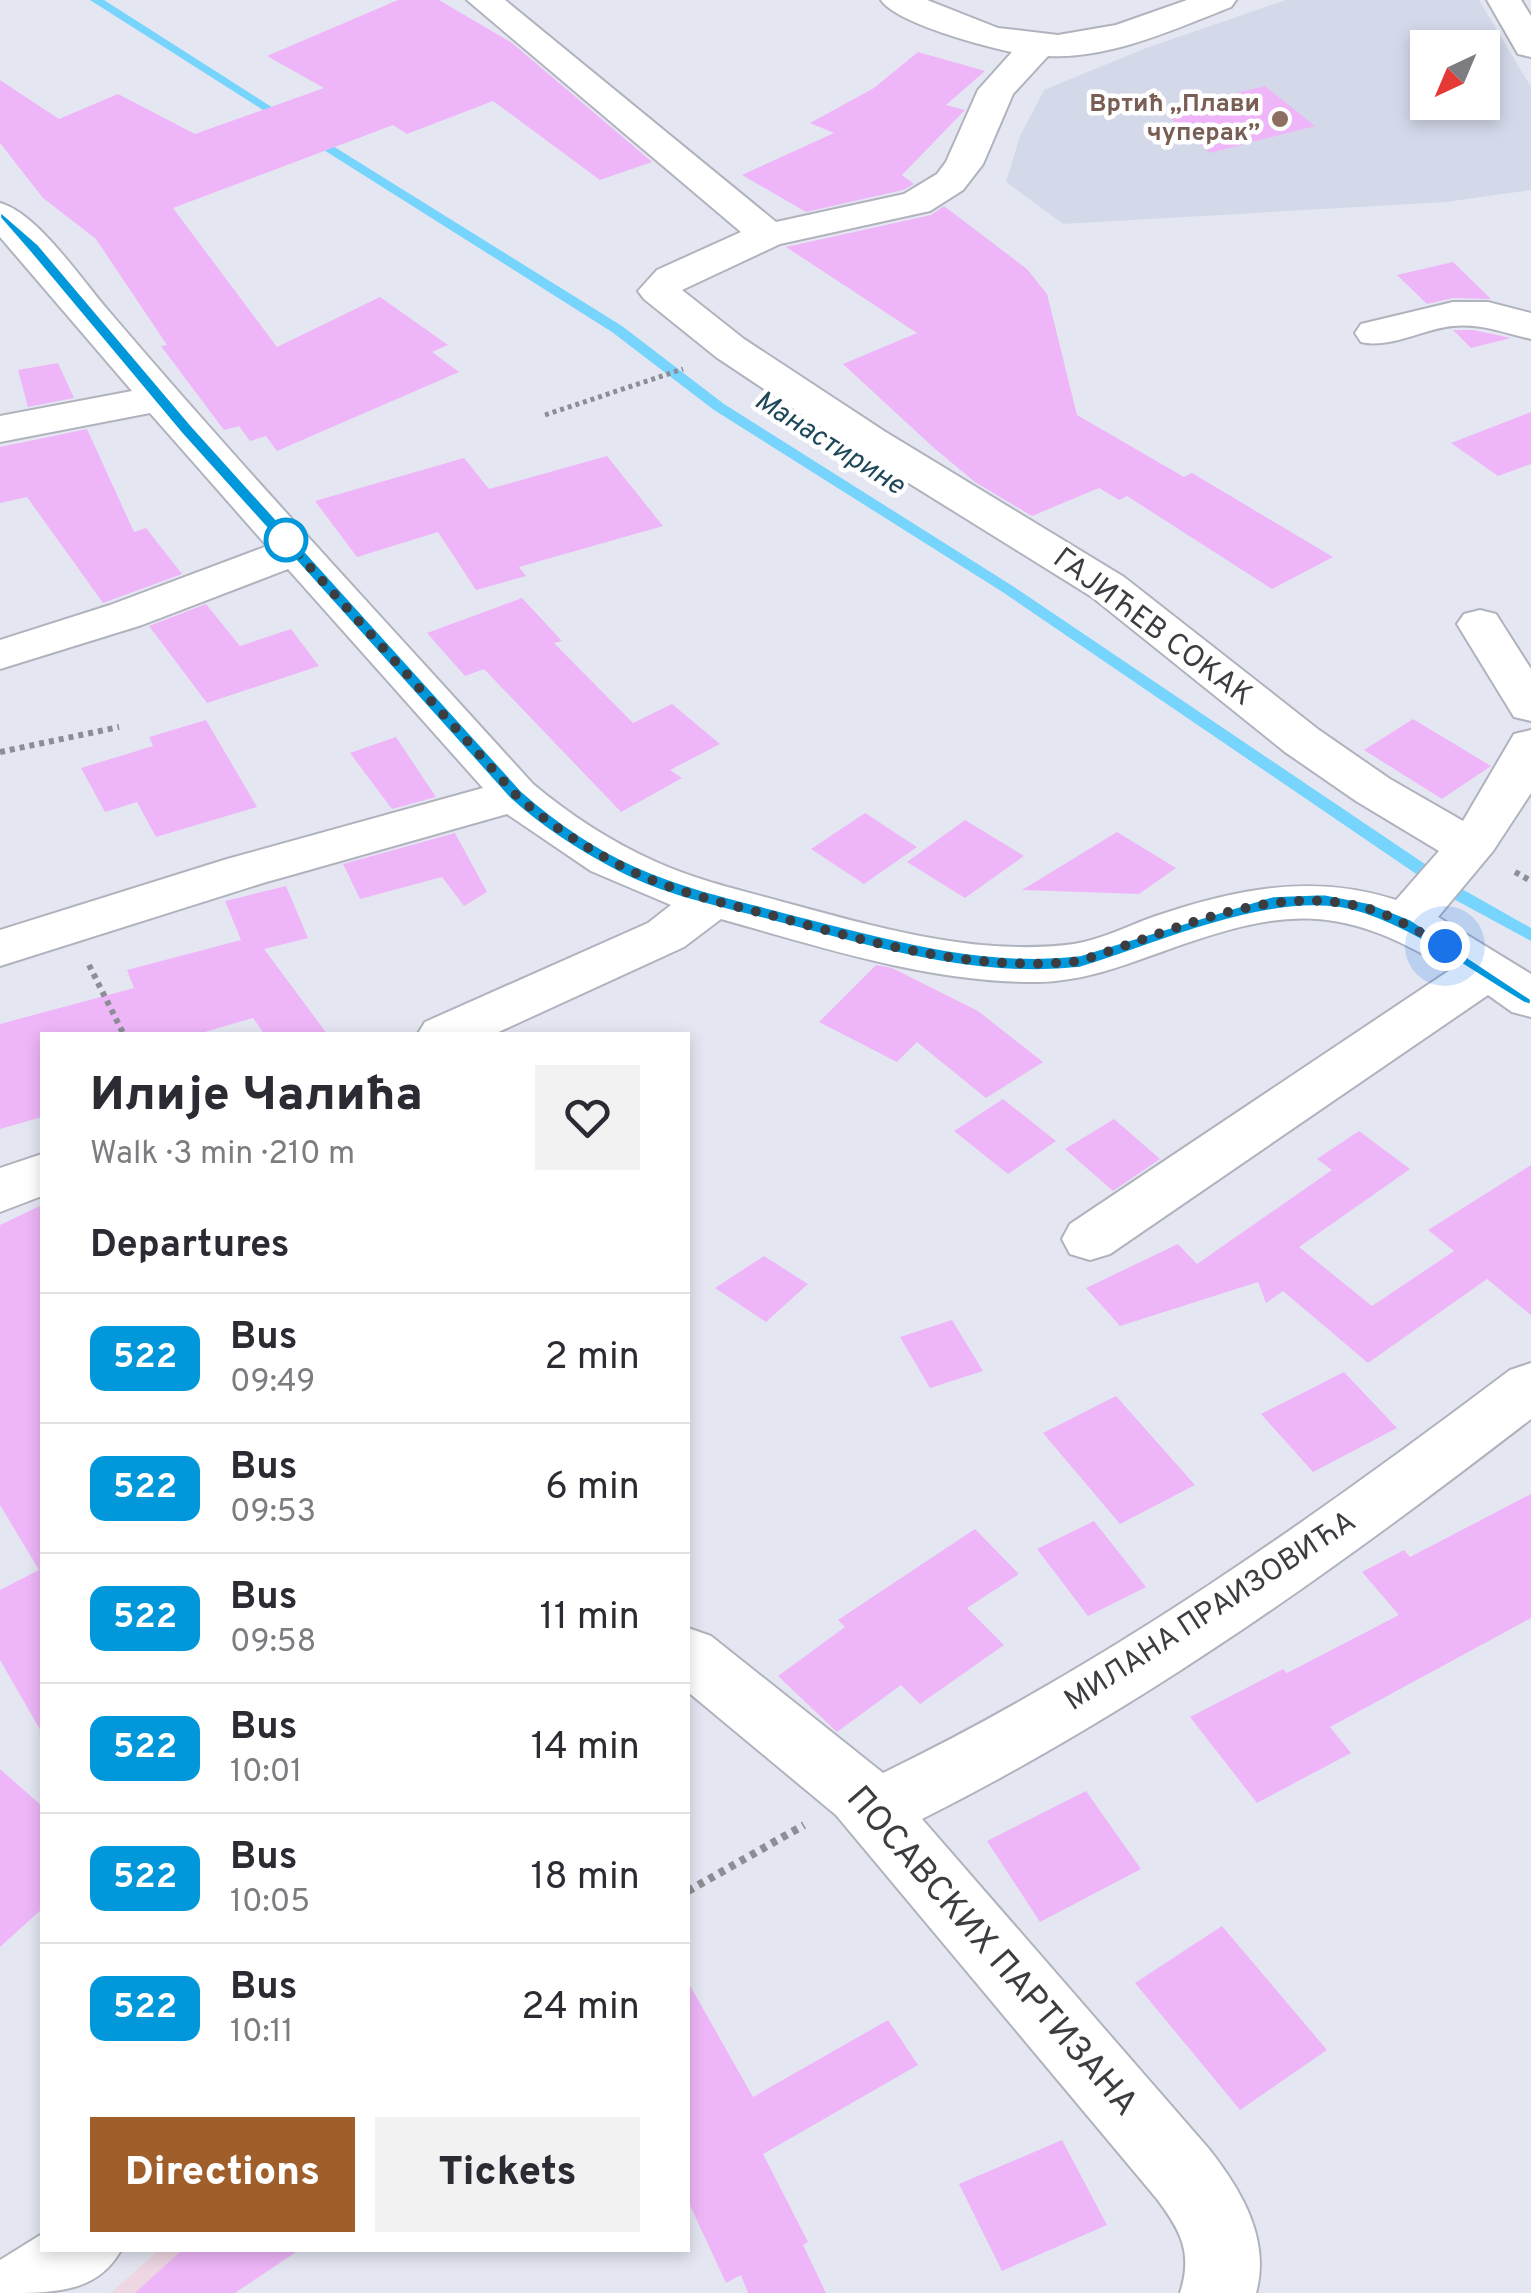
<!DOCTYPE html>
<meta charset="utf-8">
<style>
body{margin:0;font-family:Overpass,sans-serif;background:#f2f2f3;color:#2b2b33;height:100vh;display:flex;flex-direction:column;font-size:38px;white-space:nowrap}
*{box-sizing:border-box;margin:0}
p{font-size:32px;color:#7c7c81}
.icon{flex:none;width:55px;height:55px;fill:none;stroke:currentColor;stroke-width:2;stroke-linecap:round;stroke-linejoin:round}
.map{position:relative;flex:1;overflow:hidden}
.panel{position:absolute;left:40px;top:1032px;width:650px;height:1220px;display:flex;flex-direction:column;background:#fff;border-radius:0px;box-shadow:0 5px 15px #0003}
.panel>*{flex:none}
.badge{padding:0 20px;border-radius:15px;font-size:35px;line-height:65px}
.needle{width:65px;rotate:224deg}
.fabs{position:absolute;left:1410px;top:30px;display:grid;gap:20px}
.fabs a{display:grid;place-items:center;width:90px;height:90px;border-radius:0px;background:#fff;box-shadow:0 5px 15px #0003;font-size:50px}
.you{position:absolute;width:50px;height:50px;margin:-25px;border:8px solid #fff;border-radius:50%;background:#1a73e8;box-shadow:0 0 0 15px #1a73e833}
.map>.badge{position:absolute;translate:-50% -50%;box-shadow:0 0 0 5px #fff}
h2{padding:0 50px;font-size:38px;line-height:90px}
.round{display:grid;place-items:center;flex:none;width:105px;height:105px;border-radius:0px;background:#f2f2f3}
.overview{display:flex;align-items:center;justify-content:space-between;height:170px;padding:0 50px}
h1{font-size:48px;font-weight:800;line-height:75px}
.cta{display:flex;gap:20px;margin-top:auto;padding:20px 50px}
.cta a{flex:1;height:115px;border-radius:0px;background:#a05f2a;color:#fff;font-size:40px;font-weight:800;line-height:115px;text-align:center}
.cta a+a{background:#f2f2f3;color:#2b2b33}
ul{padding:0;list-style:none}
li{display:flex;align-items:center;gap:30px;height:130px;padding:0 50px;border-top:2px solid #e1e1e2}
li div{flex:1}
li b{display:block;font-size:38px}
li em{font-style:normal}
li .badge{min-width:110px;font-weight:700;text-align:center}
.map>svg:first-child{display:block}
.commercial{fill:#eed6e2}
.built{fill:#d4d9ea;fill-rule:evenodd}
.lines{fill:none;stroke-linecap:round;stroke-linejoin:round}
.stream{fill:#76d4fd;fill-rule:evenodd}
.building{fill:#eeb6f8}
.minor-casing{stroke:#b0b3bd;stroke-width:4}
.path-far2{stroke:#8c8e95;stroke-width:5;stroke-dasharray:4 4;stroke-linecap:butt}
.path-far1{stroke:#8c8e95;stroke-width:6;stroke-dasharray:5 5;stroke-linecap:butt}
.path{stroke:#8c8e95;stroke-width:8;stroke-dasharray:6 6;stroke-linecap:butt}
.minor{fill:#fff;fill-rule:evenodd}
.line{fill:#0098da;stroke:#fff;stroke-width:2.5}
.walk{stroke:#3c3d41;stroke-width:10;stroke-dasharray:0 18}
.education-dot{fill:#8d6e63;stroke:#fff;stroke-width:4}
.stop-dot{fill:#fff;stroke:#0098da;stroke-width:5}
.labels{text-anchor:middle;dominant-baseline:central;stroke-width:9;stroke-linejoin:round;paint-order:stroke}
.far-education-label{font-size:25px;font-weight:bold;fill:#785e54;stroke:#fff;text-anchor:end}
.far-water-label{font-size:28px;font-style:italic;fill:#1e4759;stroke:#fff}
.street-label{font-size:30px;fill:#3c3d41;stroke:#fff}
.near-street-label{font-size:35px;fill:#3c3d41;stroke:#fff}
</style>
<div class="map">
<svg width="1531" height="2293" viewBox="0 0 1531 2293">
<rect width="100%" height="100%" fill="#e4e7f2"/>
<path class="commercial" d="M159,2250H176L215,2293H111Z"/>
<path class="built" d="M1286,0H1479L1531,87V190L1446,202L1063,224L1006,182L1020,136L1044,90L1146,48ZM1428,48H1482V102H1428Z"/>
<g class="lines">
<path class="stream" d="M90,0H104L292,120L282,122Z
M312,133L622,326L724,404L1011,585L1462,889L1531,928V941L1450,897L1001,591L714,410L612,332L308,140L306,137Z"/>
</g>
<path class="building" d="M398,0H439L512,43L652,162L600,180L493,101L407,134L393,125L173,208L277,347L380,297L448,345L432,352L459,372L277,451L266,436L250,441L239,426L224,430L161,346L167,345L96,239L43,198L0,143V80L59,119L118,94L195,134L324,88L267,56Z
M918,52L985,71L946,105L965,110L902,175L914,184L903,190L806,212L742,175L834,133L810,123L874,88Z
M1265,86L1315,126L1210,153L1162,111Z
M944,206L1027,269L1047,294L1077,415L1184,477L1192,473L1333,557L1272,589L1127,496L1119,500L1099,488L1032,516L975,482L934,448L843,364L917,333L786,247L931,215Z
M1453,262L1491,299L1453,298L1427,304L1397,275Z
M1453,330H1473L1511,338L1471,348Z
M58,363L74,398L28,407L18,370Z
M1531,412V464L1498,476L1451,443Z
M87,429L134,532L146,528L182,574L103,603L27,497L0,503V447Z
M607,456L663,526L519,567L526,576L476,590L438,532L357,557L315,501L464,458L489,489Z
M522,598L562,641L554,643L633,723L672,704L720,744L670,770L682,778L621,812L484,669L465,676L427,633Z
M206,604L240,646L291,629L319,666L207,703L149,626Z
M1413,719L1491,766L1442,799L1364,750Z
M206,720L257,807L156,837L137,802L105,812L81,768L153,746L149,737Z
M396,737L436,797L392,809L350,753Z
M865,813L917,847L864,884L811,849Z
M965,820L1024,856L965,898L907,862Z
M1117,832L1176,868L1139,894L1022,890Z
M455,833L487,892L464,906L442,877L360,899L343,864Z
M286,886L308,938L264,949L328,1035H265L253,1018L194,1035H42V1117L0,1129V1024L134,988L127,970L241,940L225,901Z
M876,965L892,968L978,1011L1043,1062L986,1098L917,1042L897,1062L819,1022Z
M1003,1099L1056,1141L1008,1174L954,1131Z
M1114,1119L1160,1159L1113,1191L1065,1149Z
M1359,1131L1410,1169L1299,1247L1372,1306L1454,1251L1428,1230L1531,1165V1315L1487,1279L1368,1363L1283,1291L1266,1303L1258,1282L1120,1326L1086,1288L1178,1244L1197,1264L1332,1170L1317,1159Z
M42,1205V1733L0,1660V1590L39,1570L0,1505V1225Z
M764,1256L808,1284L766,1322L715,1288Z
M952,1320L983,1371L930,1388L900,1337Z
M1344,1372L1397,1428L1313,1472L1261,1414Z
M1116,1396L1195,1485L1120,1524L1043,1433Z
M1531,1494V1618L1330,1727L1351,1753L1257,1803L1190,1717L1283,1669L1287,1673L1399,1615L1362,1572L1404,1550L1410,1557Z
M1094,1521L1146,1587L1088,1616L1037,1549Z
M975,1529L1019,1574L967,1608L1004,1645L920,1704L901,1685L837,1732L778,1676L845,1627L838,1620Z
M0,1769L42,1806V1909L0,1947Z
M1086,1791L1141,1869L1040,1922L987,1841Z
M1222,1926L1327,2050L1240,2110L1135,1983Z
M688,1982L753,2097L888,2020L918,2065L763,2154L808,2242L803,2245L826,2293H748L741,2275L726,2283L688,2201Z
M1062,2140L1107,2225L1002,2271L959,2184Z
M182,2250H299L235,2293H135Z"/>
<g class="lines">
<defs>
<path id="minor" d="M467,0H505L776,222L904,194L937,174L946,162L978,90L1012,52C983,46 896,23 881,0H927L998,28L1058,35L1116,25L1187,0H1236L1231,7C1175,29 1110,59 1048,56L1013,94L983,164L963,190L930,211L780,244L682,290L744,339L884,431L1124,577L1319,730L1390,779L1463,821L1514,734L1531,730V793L1493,851L1438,917L1531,974V1017L1512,1012L1488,995L1110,1254L1090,1260L1070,1254L1062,1239L1070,1224L1450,970C1339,901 1283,908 1164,951C1122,966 1084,981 1039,982C931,983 824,948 721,919L684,947L492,1035H417L425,1022L648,923L671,905L591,871L507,814L263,883L0,966V930L227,859L483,788L288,569L142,625L0,669V640L110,605L267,546L150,413L0,442V416L132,391L0,237V203C37,213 81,279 107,309C244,470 390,626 533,784C570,815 610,841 654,861C695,880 740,890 783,902C876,927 977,957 1074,944C1100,940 1128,926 1153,917C1235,889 1312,873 1396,900L1439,851L1356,801L1285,752L1092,597L854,449L716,357L644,299L638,291L657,270L741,232Z
M1487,0H1521L1531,16V57L1518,54Z
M1453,302H1488L1531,313V339C1504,333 1481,323 1453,326C1422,329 1391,349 1361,342L1355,333L1361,324Z
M1480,610L1496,614L1531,669V721L1514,717L1457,624L1464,614Z
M42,1154V1196L0,1212V1168Z
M1531,1363V1419C1338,1568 1141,1709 922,1819L1209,2149C1241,2190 1271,2239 1256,2293H1180C1193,2253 1181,2231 1157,2199L836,1815L688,1692V1628L711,1636L883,1773C1108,1664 1311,1520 1510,1370Z
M42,2234V2250H121C97,2293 55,2293 0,2293V2260Z"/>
</defs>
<use href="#minor" class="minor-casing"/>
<path class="path-far2" d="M545,415L683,369"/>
<path class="path-far1" d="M0,752L119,727
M1515,872L1531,881
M89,965L124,1035"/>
<path class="path" d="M688,1891L804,1825"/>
<use href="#minor" class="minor"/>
</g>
<path class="line" d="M0,211L38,244L192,426L522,791C555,820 595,848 636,866C685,888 736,899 788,913C882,937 982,967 1080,955L1273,896L1324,894L1370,903L1410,919L1531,999V1005L1524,1003C1473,973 1420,933 1363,914C1282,886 1161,944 1080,968C976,980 871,947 771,921C719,907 666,897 618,872C579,852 542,828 510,799L181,433L28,250L0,218Z"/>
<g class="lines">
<path class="walk" d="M286,540L280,534L516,795C548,824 584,847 623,867C670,891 723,903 774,916C872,943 978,973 1080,961C1169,933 1267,883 1362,907C1391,914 1419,932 1445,946"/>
</g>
<circle class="education-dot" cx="1280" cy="119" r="10"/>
<circle class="stop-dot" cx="286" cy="540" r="20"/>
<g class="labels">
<g class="far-education-label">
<text x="1260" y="105">Вртић „Плави<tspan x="1260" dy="29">чуперак”</tspan></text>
</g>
<g class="far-water-label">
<text transform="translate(829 444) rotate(32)">Манастирине</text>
</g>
<g class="street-label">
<text transform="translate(1152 628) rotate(37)">ГАЈИЋЕВ СОКАК</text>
<text transform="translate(1211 1612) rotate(-33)">МИЛАНА ПРАИЗОВИЋА</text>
</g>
<g class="near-street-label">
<text transform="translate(991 1952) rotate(49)">ПОСАВСКИХ ПАРТИЗАНА</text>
</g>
</g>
</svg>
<div class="fabs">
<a><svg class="needle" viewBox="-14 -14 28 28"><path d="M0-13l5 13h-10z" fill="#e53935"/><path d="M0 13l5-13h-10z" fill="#7c7c81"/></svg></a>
</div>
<div class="you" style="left:1445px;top:946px"></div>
<section class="panel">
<div class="overview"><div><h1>Илије Чалића</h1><p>Walk · 3 min · 210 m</p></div><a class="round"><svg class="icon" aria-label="heart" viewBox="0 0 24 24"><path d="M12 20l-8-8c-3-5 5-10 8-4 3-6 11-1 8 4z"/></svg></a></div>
<h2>Departures</h2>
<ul>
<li><span class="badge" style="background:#0098da;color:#fff">522</span><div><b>Bus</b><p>09:49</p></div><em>2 min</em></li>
<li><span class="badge" style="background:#0098da;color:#fff">522</span><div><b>Bus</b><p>09:53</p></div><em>6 min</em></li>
<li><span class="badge" style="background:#0098da;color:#fff">522</span><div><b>Bus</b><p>09:58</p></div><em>11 min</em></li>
<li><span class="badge" style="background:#0098da;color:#fff">522</span><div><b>Bus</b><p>10:01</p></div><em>14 min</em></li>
<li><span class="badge" style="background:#0098da;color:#fff">522</span><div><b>Bus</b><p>10:05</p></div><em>18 min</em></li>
<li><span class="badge" style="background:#0098da;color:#fff">522</span><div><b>Bus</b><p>10:11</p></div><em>24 min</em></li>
</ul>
<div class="cta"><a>Directions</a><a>Tickets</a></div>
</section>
</div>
